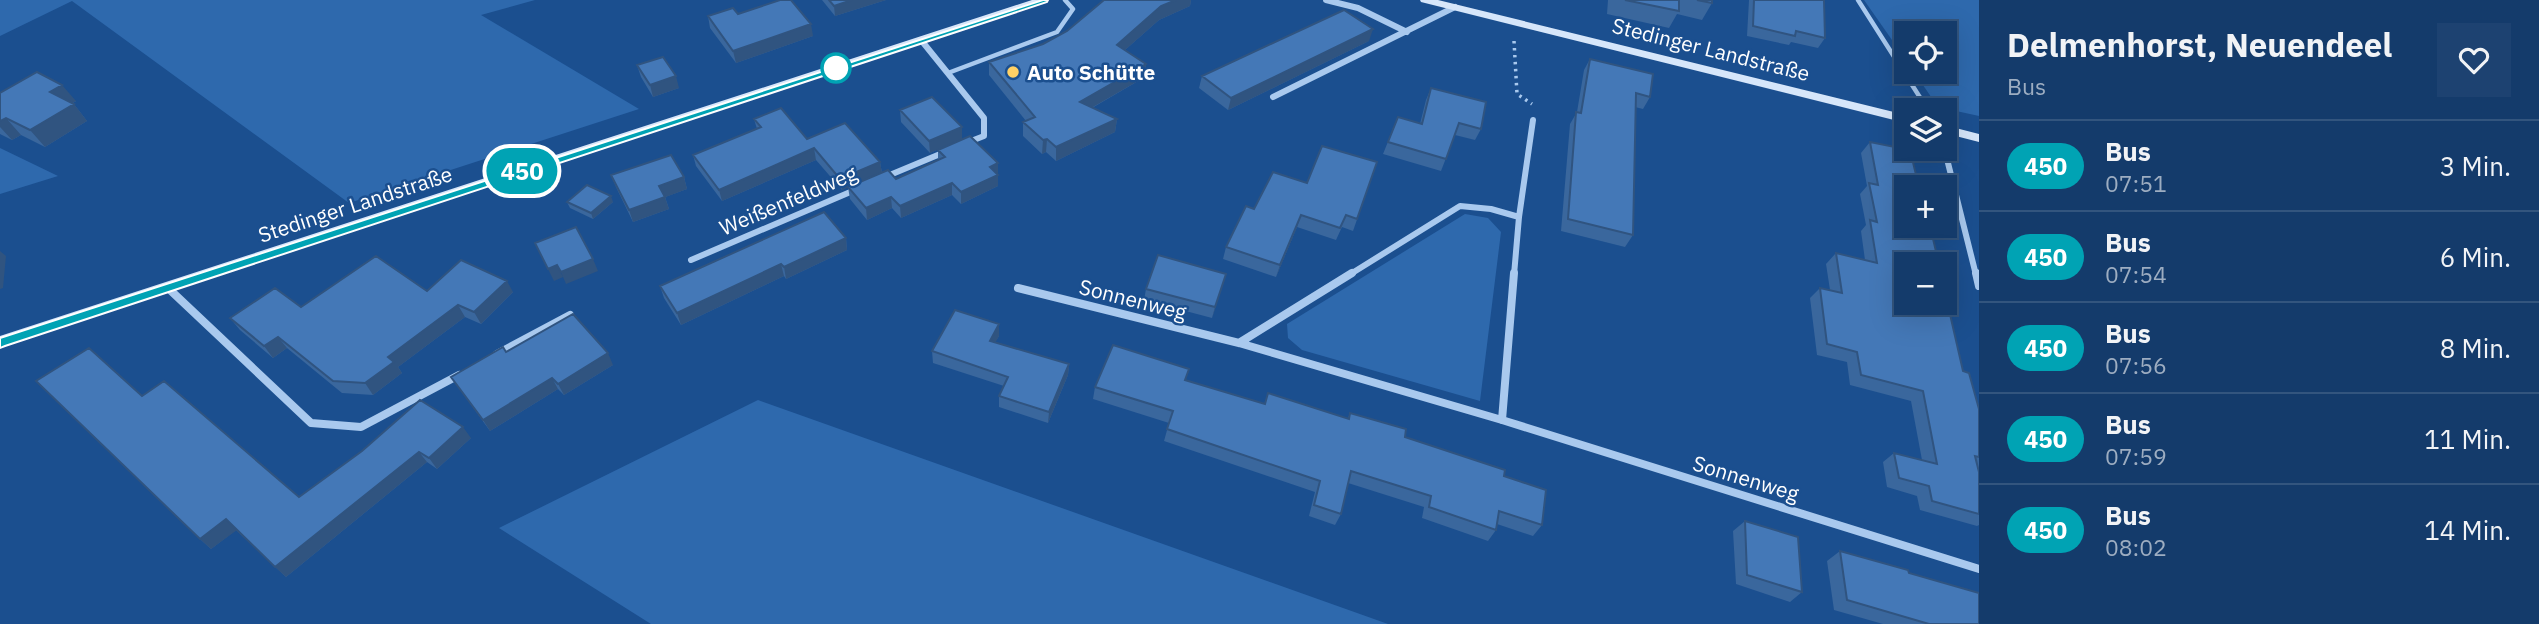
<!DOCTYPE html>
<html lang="de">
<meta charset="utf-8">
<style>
body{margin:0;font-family:"IBM Plex Sans",sans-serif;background:#1d4271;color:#f1f3f6;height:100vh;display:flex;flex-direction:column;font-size:26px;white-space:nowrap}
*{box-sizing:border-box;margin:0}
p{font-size:23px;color:#9dadc1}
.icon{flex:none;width:38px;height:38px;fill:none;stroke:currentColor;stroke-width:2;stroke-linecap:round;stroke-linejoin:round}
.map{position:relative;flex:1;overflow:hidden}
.sheet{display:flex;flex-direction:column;background:#143b6b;width:560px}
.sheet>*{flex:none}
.badge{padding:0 14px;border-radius:23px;font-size:24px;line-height:46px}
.controls{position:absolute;left:1894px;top:21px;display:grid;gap:14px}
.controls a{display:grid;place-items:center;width:63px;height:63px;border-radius:0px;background:#143b6b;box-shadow:0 7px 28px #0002,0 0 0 2px #33557e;font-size:35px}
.map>.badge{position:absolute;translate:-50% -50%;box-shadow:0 0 0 4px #fff}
.round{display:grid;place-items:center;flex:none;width:74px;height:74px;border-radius:0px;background:#1d4271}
.overview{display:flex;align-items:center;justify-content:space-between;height:119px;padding:0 28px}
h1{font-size:33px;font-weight:700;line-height:52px}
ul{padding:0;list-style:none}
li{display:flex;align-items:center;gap:21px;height:91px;padding:0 28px;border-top:2px solid #33557e}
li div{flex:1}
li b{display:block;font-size:26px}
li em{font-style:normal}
li .badge{min-width:77px;font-weight:700;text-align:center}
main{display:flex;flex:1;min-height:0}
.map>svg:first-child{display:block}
.green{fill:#2e69ad}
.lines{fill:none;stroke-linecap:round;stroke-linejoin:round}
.path{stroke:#a9c9ee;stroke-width:3.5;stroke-dasharray:2.5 4.5;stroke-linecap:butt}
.lane{stroke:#a9c9ee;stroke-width:4.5}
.street-far1{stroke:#a9c9ee;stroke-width:6}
.street{stroke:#a9c9ee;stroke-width:8}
.secondary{fill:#d6e6fa;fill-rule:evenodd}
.wall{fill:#3a679d}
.shaded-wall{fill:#305480}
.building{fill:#4478b7;stroke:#305480;stroke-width:2}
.line{fill:#00a3b4;stroke:#fff;stroke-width:2}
.stop-dot{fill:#fff;stroke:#00a3b4;stroke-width:3.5}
.poi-dot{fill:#ffd166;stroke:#1b4f8f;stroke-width:2.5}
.labels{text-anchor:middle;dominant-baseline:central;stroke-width:5;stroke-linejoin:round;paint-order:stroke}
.street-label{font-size:21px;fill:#fff;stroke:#1b4f8f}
.poi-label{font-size:21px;font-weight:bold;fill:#fff;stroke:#1b4f8f;text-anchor:start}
</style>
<main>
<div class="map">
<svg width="1979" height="624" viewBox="0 0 1979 624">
<rect width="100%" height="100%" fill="#1b4f8f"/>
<path class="green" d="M0,0H535L481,15L639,109L349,203L72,1L0,36Z
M1864,0H1979V116L1938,107L1914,72H1944V33H1906V60Z
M0,148L58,176L0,194Z
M1465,214L1488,218L1501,232L1480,401L1302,350L1288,338L1287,324Z
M758,400L1388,624H651L499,528Z"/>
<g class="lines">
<path class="path" d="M1514,41L1517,94L1532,104"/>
<path class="lane" d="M1858,0L1928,110
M948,73L1057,32L1073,9L1065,0"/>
<path class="street-far1" d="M1326,0L1358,8L1407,32
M921,40L984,118V136L966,143
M1273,97L1455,7
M1944,147L1976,275
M885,177L945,152
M691,260L855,190
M1349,275L1460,206L1491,209L1519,217
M1514,275L1519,217L1533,120"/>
<path class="street" d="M1976,273L1979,286
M168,288L311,423L361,427L459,375
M1018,288L1239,343L1502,420L1979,569
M1239,343L1352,273
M497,354L570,315
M1502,420L1514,273"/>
<path class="secondary" d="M1032,0H1048L0,348V336Z
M1420,0H1438L1906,115V123L1421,2Z
M1944,125L1979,134V142L1944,133Z"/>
</g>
<path class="wall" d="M822,0H886L835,16Z
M1110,0H1191L1190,6L1159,20L1125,50L1146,64L1145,77L1092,108L1117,119L1115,132L1056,161L1046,152L1042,154L1023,136V122L1026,121L989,75V62L1043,44L1067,31Z
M1608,0H1712V3L1702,20L1677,14L1669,28L1607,14Z
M1749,0H1824L1825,38L1818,48L1791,42L1789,45L1747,36Z
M738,14L813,36L736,63L710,28L708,16Z
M1369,41L1228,110L1199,88L1202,76Z
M1590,59L1650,97L1643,109L1635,107L1633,235L1625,247L1561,231L1570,124L1577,112L1584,70Z
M637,65L679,88L653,97L641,77Z
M1431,88L1481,129L1475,140L1455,135L1441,171L1383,154L1398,117L1420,124L1426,100Z
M0,93L76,101L73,103L87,121L45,147L21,135L12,140L0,134Z
M900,110L962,127V139L930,153L901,122Z
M754,119L807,139L880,162L882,173L896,179L938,160V150L998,163V186L961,204L952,195L901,218L892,208L867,220L850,199L848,187L842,190L816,160L722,201L696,166L693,155L757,129Z
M1870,142L1979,409V525L1977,526L1920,510L1917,496L1887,487L1883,462L1894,453L1922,460L1911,401L1850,385L1847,362L1817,355L1810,298L1820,288L1830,290L1826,264L1836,253L1865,260L1861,231L1866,225L1860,194L1867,186L1861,153Z
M1377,162L1353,231L1342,227L1336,240L1297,227L1276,277L1223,259L1226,247L1254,209L1307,183Z
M611,175L684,177L687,189L665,197L669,209L633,222L616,187Z
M567,202H613L593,219L570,208Z
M846,238L847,250L786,279L784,276L681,325L664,298L660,286Z
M1226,274L1212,318L1144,300L1146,289Z
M427,291L513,292L481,324L465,317L398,367L402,373L373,395L342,393L287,348L273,358L240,330L230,318L301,307Z
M999,324V336L995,342L1069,364L1068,375L1048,423L999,407V396L1004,386L933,363L932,351Z
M506,352L613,365L564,395L558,389L490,431L451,377Z
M1186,380L1265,404L1348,418L1350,413L1405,437L1504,476L1542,525L1533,536L1497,524L1496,530L1488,541L1422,518L1424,507L1348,483L1341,514L1335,525L1309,516L1315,492L1164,441L1169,423L1093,399L1095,387Z
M142,396L299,497L362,451L471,438L437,469L427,462L286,577L236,530L211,549L200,539Z
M1745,521L1802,592L1790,602L1736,584L1733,531Z
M1840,551L1979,624H1883L1834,610L1827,561Z"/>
<path class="shaded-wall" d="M852,0H886L835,16L834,6Z
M1176,0H1191L1190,6L1159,20L1116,58L1117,45L1161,6Z
M811,24L813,36L736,63L733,51Z
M1373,29L1369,41L1228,110L1231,98Z
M1146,64L1145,77L1079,115L1080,102Z
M676,76L679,88L653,97L650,85Z
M62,85L76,101L63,109L50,92Z
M74,104L87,121L45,147L30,130Z
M6,118L21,135L12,140L0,127V121Z
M1117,119L1115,132L1056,161V147Z
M962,127V139L930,153L929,141Z
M1047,139L1046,152L1042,154L1043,140Z
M814,148L816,160L722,201L719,190Z
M880,162L882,173L842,190L840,179Z
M998,163V186L961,204V192L990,167Z
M684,177L687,189L663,198L659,186Z
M952,183V195L901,218L900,206Z
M611,196L613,202L593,219L591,213Z
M665,197L669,209L633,222L629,210Z
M891,197L892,208L867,220L866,208Z
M1301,215L1297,227L1276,277L1280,265Z
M846,238L847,250L786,279L784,267Z
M0,251L6,256L3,288L0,289Z
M593,259L598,271L566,284L561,272Z
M781,264L784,276L681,325L677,313Z
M557,265L563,277L554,281L548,269Z
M1226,274L1223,285L1212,318L1215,307Z
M507,281L513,292L481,324L474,312Z
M458,305L465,317L398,367L402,373L373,395L365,383L388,357Z
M999,324V336L990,352V341Z
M278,337L287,348L273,358L264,346Z
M608,353L613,365L564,395L558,384Z
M1069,364L1068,375L1048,423L1049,412Z
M552,378L558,389L490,431L483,420Z
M463,427L471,438L437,469L429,458Z
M419,452L427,462L286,577L275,567Z
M226,519L237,530L211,549L200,539Z"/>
<path class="building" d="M780,0H791L811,24L733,51L708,16L733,8L738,14Z
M829,0H852L834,6Z
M1104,0H1176L1161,6L1117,45L1146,64L1080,102L1117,119L1056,147L1047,139L1043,140L1023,122L1035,117L989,62L1043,44L1067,31Z
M1625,0H1679V11Z
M1697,0H1712V3Z
M1754,0H1824L1825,38L1796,31L1795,36L1753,26Z
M1344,10L1373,29L1231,98L1202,76Z
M663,57L676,76L650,85L637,65Z
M1590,59L1653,74L1650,97L1636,93L1633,235L1568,219L1576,112L1581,113Z
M37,72L62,85L50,92L74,104L30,130L6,118L0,121V93Z
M1431,88L1486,102L1481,129L1459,123L1446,159L1388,142L1398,117L1422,124Z
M932,97L962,127L929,141L900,110Z
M781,108L807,139L845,123L880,162L840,179L814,148L719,190L693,155L761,127L754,119Z
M970,136L998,163L990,167L998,175L961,192L952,183L900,206L891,197L866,208L848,187L888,170L896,179L945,157L938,150Z
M1870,142L1910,150L1919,187H1906V226H1930L1939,264H1906V303H1944V288L1963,371L1969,373L1979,409V457L1975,456L1979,472V514L1932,501L1929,486L1899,478L1894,453L1937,464L1923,391L1861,375L1857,352L1827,344L1820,288L1842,293L1836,253L1877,263L1870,220L1877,222L1869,183L1878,185Z
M1322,146L1377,162L1357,219L1346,215L1340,228L1301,215L1280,265L1226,247L1246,206L1254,209L1273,172L1307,183Z
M671,155L684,177L659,186L665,197L629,210L611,175Z
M587,185L611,196L591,213L567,202Z
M824,212L846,238L784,267L781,264L677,313L660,286Z
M576,227L593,259L561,272L557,265L548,269L535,243Z
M1158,255L1226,274L1215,307L1146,289Z
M376,256L427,291L461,260L507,281L474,312L458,305L388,357L394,362L365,383L333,381L278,337L264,346L230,318L275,288L301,307Z
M955,310L999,324L990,341L1069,364L1049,412L999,396L1008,377L932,351Z
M573,314L608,353L558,384L552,378L483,420L451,377L503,347L506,352Z
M1113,345L1189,369L1185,380L1265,404L1268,393L1349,419L1350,413L1406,429L1405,437L1505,470L1504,476L1546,490L1542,525L1499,511L1496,530L1429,507L1431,496L1351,471L1341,514L1314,505L1320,481L1167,429L1173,411L1095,387Z
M89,348L142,396L164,381L299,497L362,451L420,400L463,427L429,458L419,452L275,567L226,519L200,539L36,381Z
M1745,521L1798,537L1802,592L1747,575Z
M1840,551L1908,570L1909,573L1979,593V624H1929L1847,600Z"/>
<path class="line" d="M1043,0H1048L1047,2L5,346L0,348V338Z"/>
<circle class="stop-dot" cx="836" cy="68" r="14"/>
<circle class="poi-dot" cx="1013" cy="72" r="7"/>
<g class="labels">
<g class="street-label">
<text transform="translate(1711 49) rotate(14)">Stedinger Landstraße</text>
<text transform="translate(788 200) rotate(-23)">Weißenfeldweg</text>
<text transform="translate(355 204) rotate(-18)">Stedinger Landstraße</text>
<text transform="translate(1133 299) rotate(14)">Sonnenweg</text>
<text transform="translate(1746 478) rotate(17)">Sonnenweg</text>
</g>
<g class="poi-label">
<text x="1027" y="72">Auto Schütte</text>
</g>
</g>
</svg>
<div class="controls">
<a><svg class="icon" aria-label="locate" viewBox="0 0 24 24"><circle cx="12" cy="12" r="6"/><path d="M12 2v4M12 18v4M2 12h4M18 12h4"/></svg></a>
<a><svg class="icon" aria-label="layers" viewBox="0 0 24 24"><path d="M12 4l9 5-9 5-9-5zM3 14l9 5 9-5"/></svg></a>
<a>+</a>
<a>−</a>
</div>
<b class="badge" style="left:522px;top:171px;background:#00a3b4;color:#fff">450</b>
</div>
<section class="sheet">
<div class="overview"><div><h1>Delmenhorst, Neuendeel</h1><p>Bus</p></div><a class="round"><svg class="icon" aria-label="heart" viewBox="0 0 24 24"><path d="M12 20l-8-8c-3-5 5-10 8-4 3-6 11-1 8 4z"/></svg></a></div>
<ul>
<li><span class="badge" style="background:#00a3b4;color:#fff">450</span><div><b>Bus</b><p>07:51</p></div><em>3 Min.</em></li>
<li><span class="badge" style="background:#00a3b4;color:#fff">450</span><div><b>Bus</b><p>07:54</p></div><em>6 Min.</em></li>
<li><span class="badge" style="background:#00a3b4;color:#fff">450</span><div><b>Bus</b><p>07:56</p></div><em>8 Min.</em></li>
<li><span class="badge" style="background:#00a3b4;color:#fff">450</span><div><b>Bus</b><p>07:59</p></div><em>11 Min.</em></li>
<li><span class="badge" style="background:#00a3b4;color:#fff">450</span><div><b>Bus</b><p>08:02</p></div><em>14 Min.</em></li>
</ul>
</section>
</main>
